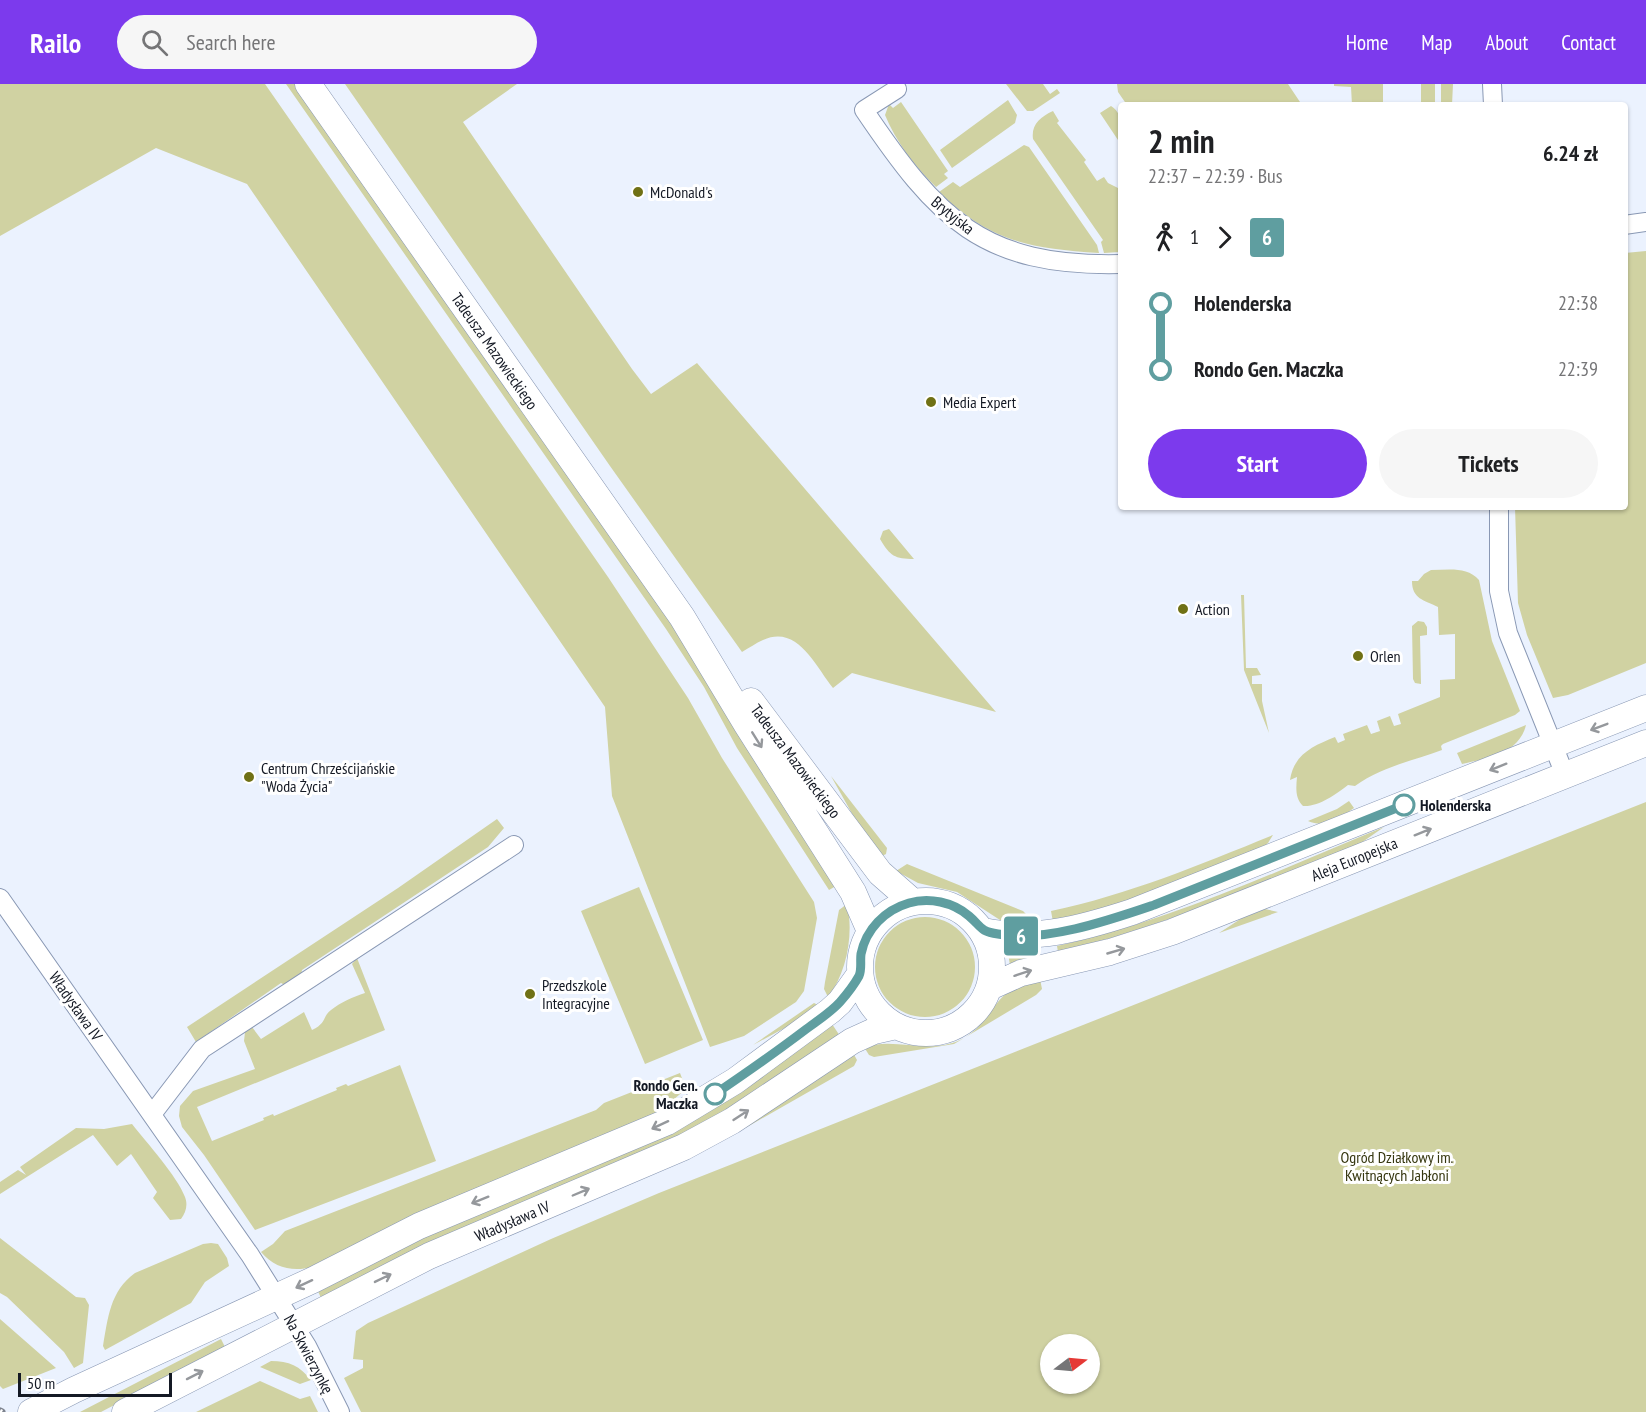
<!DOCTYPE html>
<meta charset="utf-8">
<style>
body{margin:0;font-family:"PT Sans Narrow",sans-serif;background:#f6f6f6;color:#202124;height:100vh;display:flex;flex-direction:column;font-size:22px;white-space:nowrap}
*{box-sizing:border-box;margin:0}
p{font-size:20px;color:#757577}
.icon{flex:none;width:33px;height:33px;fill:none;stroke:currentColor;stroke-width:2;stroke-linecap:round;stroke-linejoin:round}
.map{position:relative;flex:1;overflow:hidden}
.details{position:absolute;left:1118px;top:18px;width:510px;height:408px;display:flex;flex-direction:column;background:#fff;border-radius:6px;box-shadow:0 2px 4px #0004}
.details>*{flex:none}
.badge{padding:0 12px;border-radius:4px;font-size:21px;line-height:39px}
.needle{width:39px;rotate:74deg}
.fabs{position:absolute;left:1040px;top:1250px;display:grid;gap:12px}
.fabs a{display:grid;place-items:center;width:60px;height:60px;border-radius:50%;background:#fff;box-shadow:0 2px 4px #0004;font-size:30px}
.scale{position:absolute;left:18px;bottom:15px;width:154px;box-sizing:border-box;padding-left:6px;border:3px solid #141924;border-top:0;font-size:16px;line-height:21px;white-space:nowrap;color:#141924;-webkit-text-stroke:4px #fff;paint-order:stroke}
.map>.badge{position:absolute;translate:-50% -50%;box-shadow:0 0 0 3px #fff}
.legs{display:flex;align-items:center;gap:9px;height:66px;padding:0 30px;font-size:20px}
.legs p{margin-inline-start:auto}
.head{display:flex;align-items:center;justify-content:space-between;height:102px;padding:0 30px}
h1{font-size:33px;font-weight:700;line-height:45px}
.button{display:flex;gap:12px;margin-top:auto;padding:12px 30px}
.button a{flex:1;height:69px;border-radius:36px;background:#7c3aed;color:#fff;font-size:24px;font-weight:700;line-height:69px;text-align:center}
.button a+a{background:#f6f6f6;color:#202124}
ul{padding:0 30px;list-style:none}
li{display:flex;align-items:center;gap:21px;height:66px;font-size:22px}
li i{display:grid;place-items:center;width:9px;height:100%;margin:0 8px;background:currentColor}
li i::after{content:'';width:15px;height:15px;margin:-8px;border:4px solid;border-radius:50%;background:#fff}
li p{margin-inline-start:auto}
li:first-child i{background:linear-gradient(#0000 50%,currentColor 0)}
li:last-child i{background:linear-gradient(currentColor 50%,#0000 0)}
header{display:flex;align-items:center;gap:36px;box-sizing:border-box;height:84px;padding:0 30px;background:#7c3aed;color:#fff}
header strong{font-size:28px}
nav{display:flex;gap:33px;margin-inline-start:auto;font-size:21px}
.search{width:420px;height:54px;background:#f6f6f6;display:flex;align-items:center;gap:15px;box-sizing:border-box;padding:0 21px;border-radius:33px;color:#757577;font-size:22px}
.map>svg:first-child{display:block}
.green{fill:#d0d2a2;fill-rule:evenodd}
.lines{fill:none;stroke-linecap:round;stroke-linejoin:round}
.street-casing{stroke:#8998b4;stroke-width:20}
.secondary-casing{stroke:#8998b4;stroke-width:27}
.street{stroke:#fff;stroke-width:18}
.secondary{stroke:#fff;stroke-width:26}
.rail-casing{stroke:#7c828d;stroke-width:7}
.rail{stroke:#fff;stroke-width:4.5;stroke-dasharray:14;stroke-linecap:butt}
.oneway{stroke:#95989c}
.line-1-casing{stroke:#fff;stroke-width:14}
.line-1{stroke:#5f9ea0;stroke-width:9}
.poi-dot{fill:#707115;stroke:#fff;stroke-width:2}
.stop-1-dot{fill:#fff;stroke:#5f9ea0;stroke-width:3}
.labels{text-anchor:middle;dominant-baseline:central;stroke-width:6;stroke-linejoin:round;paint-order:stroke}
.poi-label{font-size:16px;fill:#141924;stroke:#fff;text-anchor:start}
.street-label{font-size:16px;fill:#141924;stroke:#fff}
.stop-label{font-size:16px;font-weight:bold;fill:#141924;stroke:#fff;text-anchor:start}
.park-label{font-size:16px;fill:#35360f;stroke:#fff}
</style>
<header>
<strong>Railo</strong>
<div class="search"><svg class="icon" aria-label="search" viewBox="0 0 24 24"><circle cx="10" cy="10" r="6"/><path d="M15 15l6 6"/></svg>Search here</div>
<nav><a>Home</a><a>Map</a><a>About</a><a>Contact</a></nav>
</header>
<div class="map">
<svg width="1646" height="1328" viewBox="0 0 1646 1328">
<rect width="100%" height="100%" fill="#ebf2fe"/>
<path class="green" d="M0,0H265L608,493L688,614L722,674L814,818L817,834L804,907L796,918L744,952L710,963L612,712L605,623L247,100L156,64L0,152Z
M286,0H297L673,540L836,802L829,806L737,664L704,603L666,545Z
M345,0H517L463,38L632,285L651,310L697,279L996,628L852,589L833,604C815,581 797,540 763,556C756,559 749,564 742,568L610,382Z
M1006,0H1043L1050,10L1057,5L1060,9L1033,27H1027Z
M1117,0H1288L1302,21H1127L1118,8Z
M1334,0H1383V21H1352L1351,3L1334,2Z
M1421,0H1435V21H1421Z
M1441,0H1453L1452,21H1441Z
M1008,16L1017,31L1015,39L952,84L940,66Z
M901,18L948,87L944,90L948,94L936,103C915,83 896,58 885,31L889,20L893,24Z
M1111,22C1124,30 1121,45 1120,59L1100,29Z
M1053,27L1059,37L1057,39L1086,76L1084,78L1097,97L1104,93L1108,99L1120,105V168L1104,169L1101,158L1103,156L1033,55C1031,41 1040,33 1053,27Z
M1024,61L1029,63L1097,161L1099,169C1028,164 991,158 939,108L953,98L960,103Z
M1646,167V579L1568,611L1553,614L1527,551L1518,519L1515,423H1624L1625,169Z
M889,445L914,475C895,475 890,472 880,455L883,447Z
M1431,486C1448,486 1467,482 1479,496L1492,557L1520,627L1515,631L1443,660L1441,662L1442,666C1412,677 1381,683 1355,702L1348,701C1336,710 1319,723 1303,722C1295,714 1296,704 1297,693L1290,696C1294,670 1313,662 1335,653L1338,659L1345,656L1343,650L1367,641L1371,650L1380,647L1377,637L1390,632L1394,642L1401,640L1398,630L1440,613V596L1455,595V550L1439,551L1438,523C1424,516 1412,515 1412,497H1418L1424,490Z
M1241,511H1244L1246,584H1257L1261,591L1252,592V600H1262V617L1269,649L1244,586Z
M1418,537L1424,538L1427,543V551L1420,552L1421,600L1415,599L1413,595L1412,542Z
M1526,641C1519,670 1487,674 1462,680L1457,669Z
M831,692L887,764L886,770L882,772L860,744Z
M1349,717L1354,724C1340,734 1326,745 1308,737L1337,725Z
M1646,718V1328H361L344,1294L363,1284V1276L353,1275L356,1247L368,1239L551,1155L659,1109ZM1050,1260H1089V1299H1050Z
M497,735L504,744L488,763L302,886L301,892L287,902L281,899L196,958L187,943L398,804Z
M1384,743L1361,759C1261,799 1163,844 1058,868L1057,862C1170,837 1277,787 1384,743Z
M1273,751L1268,759L1260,766L1151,811L1053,838L1051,827C1130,810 1199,781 1273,751Z
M907,780L1023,827L1028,832L1031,840L1009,839L1000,836L957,808L918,799L896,787Z
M639,803L703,956L645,980L581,827Z
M847,820C854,849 847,889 828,913L824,905L825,898L839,826Z
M1265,825L1278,828L1219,849L1242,834Z
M875 883a50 50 0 1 1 100 0a50 50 0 1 1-100 0Z
M1010,862L1035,863L1036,874L1010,881L1007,864Z
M357,874L385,946L197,1023L212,1057L264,1036L263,1034L273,1030L274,1032L337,1006L336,1004L346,1000L348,1002L400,981L436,1077L255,1146L204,1071L182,1043L179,1032L180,1022L193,1007L255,985L244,957L245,948L252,943L261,955L304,928L312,946C327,939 322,933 331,926C341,918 353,913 365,909L352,880Z
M1040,895L1042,905L1036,911L954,960L874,973L869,971L864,963C897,953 928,971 960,956C986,944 991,919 1010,907C1019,902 1031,899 1040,895Z
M814,919L818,921L803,934L753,961Z
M832,940L840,952L763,1003L685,1051L321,1214L317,1205L403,1161L745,1005Z
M853,969L857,976L854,982L747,1043L729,1051Z
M680,989L686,1005L652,1034L312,1183C293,1188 274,1184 261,1168L273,1160L285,1147L596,1026L604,1019Z
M132,1040C147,1059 177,1092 185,1113C188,1121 186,1128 181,1135L170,1136L153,1114L157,1108L131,1070L117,1082L93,1051L0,1110V1098L18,1086L26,1091L20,1083L76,1044L104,1045Z
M0,1154L76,1213L85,1214L89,1221L83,1279L74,1284L64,1268L7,1213L0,1209Z
M211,1159L218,1160L227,1174L229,1182L205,1198L191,1219L105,1266L103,1262C108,1234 110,1207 135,1189L203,1160Z
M0,1235L56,1284L3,1305L0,1302Z
M221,1255L225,1263L101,1328H80Z
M271,1277C289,1277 300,1282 311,1296L300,1300L260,1283Z
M260,1297L300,1315L310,1312L318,1328H196Z"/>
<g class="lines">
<defs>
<path id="street" d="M1492,0L1493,21
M897,5L864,26C937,134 982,183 1120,180
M1624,141L1646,138
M1499,423V507L1508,549L1565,691
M0,814L250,1171L307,1262L340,1328
M153,1029L202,965L514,761"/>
<path id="secondary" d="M308,0L682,533L747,641L853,808L870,847
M751,617L880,789L913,818
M860 883a66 66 0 1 1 132 0a66 66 0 1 1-132 0Z
M983,847C1033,858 1083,844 1132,828L1646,624
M990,903L1021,889L1110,868L1172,848L1646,659
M31,1328L74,1306L313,1196L419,1142L667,1038L735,997L830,927L840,918L860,890
M125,1328L429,1172L684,1063L732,1037L852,957L874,947L896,942"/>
</defs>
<use href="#street" class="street-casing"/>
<use href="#secondary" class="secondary-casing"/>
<use href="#street" class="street"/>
<use href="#secondary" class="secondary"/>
<defs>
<path id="rail" d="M0,1327L2,1328"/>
</defs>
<use href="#rail" class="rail-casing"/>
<use href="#rail" class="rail"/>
</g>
<defs><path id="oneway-shaft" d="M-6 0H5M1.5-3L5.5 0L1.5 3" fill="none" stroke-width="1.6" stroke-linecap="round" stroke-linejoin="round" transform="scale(1.5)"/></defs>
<g class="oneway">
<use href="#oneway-shaft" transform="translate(1599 643) rotate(159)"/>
<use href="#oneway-shaft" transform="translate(757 656) rotate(58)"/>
<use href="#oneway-shaft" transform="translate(1498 683) rotate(158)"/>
<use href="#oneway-shaft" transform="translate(1423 748) rotate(-22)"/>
<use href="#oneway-shaft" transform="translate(1116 867) rotate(-16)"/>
<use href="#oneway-shaft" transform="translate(1023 889) rotate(-18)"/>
<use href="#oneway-shaft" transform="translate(741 1031) rotate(-33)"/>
<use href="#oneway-shaft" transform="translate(660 1041) rotate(155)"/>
<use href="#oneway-shaft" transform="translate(581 1108) rotate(-23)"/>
<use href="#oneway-shaft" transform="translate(480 1116) rotate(158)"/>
<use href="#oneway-shaft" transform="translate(383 1194) rotate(-26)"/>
<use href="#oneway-shaft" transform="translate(304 1200) rotate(155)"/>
<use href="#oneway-shaft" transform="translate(195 1291) rotate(-27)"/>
</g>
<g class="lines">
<defs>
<path id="line-1" d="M715,1010C746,989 776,968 805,946C817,937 830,929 840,918C847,910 854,901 859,892C862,886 860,877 861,870C866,845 885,826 909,819C929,813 953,818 969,832C982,843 979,847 998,850C1044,859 1110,836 1154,821L1404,721"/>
</defs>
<use href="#line-1" class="line-1-casing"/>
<use href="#line-1" class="line-1"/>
</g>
<g class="poi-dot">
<circle cx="638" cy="108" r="6"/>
<circle cx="931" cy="318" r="6"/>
<circle cx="1183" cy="525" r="6"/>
<circle cx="1358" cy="572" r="6"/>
<circle cx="249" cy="693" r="6"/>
<circle cx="530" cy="910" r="6"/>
</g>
<g class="stop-1-dot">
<circle cx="1404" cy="721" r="10"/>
<circle cx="715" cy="1010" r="10"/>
</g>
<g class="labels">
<g class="poi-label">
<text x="650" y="108">McDonald's</text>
<text x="943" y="318">Media Expert</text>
<text x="1195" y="525">Action</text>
<text x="1370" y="572">Orlen</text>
<text x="261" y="684">Centrum Chrześcijańskie<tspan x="261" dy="18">"Woda Życia"</tspan></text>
<text x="542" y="901">Przedszkole<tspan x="542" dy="18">Integracyjne</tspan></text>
</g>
<g class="street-label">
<text transform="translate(953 131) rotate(39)">Brytyjska</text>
<text transform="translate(495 267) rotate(55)">Tadeusza Mazowieckiego</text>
<text transform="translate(796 677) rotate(53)">Tadeusza Mazowieckiego</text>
<text transform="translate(1354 775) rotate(-22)">Aleja Europejska</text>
<text transform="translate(76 922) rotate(55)">Władysława IV</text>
<text transform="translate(512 1137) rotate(-23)">Władysława IV</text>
<text transform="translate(309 1270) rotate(62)">Na Skwierzynkę</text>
</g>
<g class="stop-label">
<text x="1420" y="721">Holenderska</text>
<text x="698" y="1001" text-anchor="end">Rondo Gen.<tspan x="698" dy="18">Maczka</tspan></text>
</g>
<g class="park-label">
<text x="1397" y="1073">Ogród Działkowy im.<tspan x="1397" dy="18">Kwitnących Jabłoni</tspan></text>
</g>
</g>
</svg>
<div class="fabs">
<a><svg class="needle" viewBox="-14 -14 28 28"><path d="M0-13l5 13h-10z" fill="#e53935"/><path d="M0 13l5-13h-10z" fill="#757577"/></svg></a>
</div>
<div class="scale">50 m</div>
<b class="badge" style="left:1021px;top:852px;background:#5f9ea0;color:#fff">6</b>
<section class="details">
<div class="head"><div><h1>2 min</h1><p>22:37 – 22:39 · Bus</p></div><b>6.24 zł</b></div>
<div class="legs"><svg class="icon" aria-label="walk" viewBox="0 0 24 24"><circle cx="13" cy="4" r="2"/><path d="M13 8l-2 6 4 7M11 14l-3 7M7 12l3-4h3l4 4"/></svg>1<svg class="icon" aria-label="forward" viewBox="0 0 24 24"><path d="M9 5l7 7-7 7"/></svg><b class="badge" style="background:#5f9ea0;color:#fff">6</b></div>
<ul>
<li><i style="color:#5f9ea0"></i><b>Holenderska</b><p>22:38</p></li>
<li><i style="color:#5f9ea0"></i><b>Rondo Gen. Maczka</b><p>22:39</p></li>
</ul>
<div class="button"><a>Start</a><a>Tickets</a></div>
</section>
</div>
